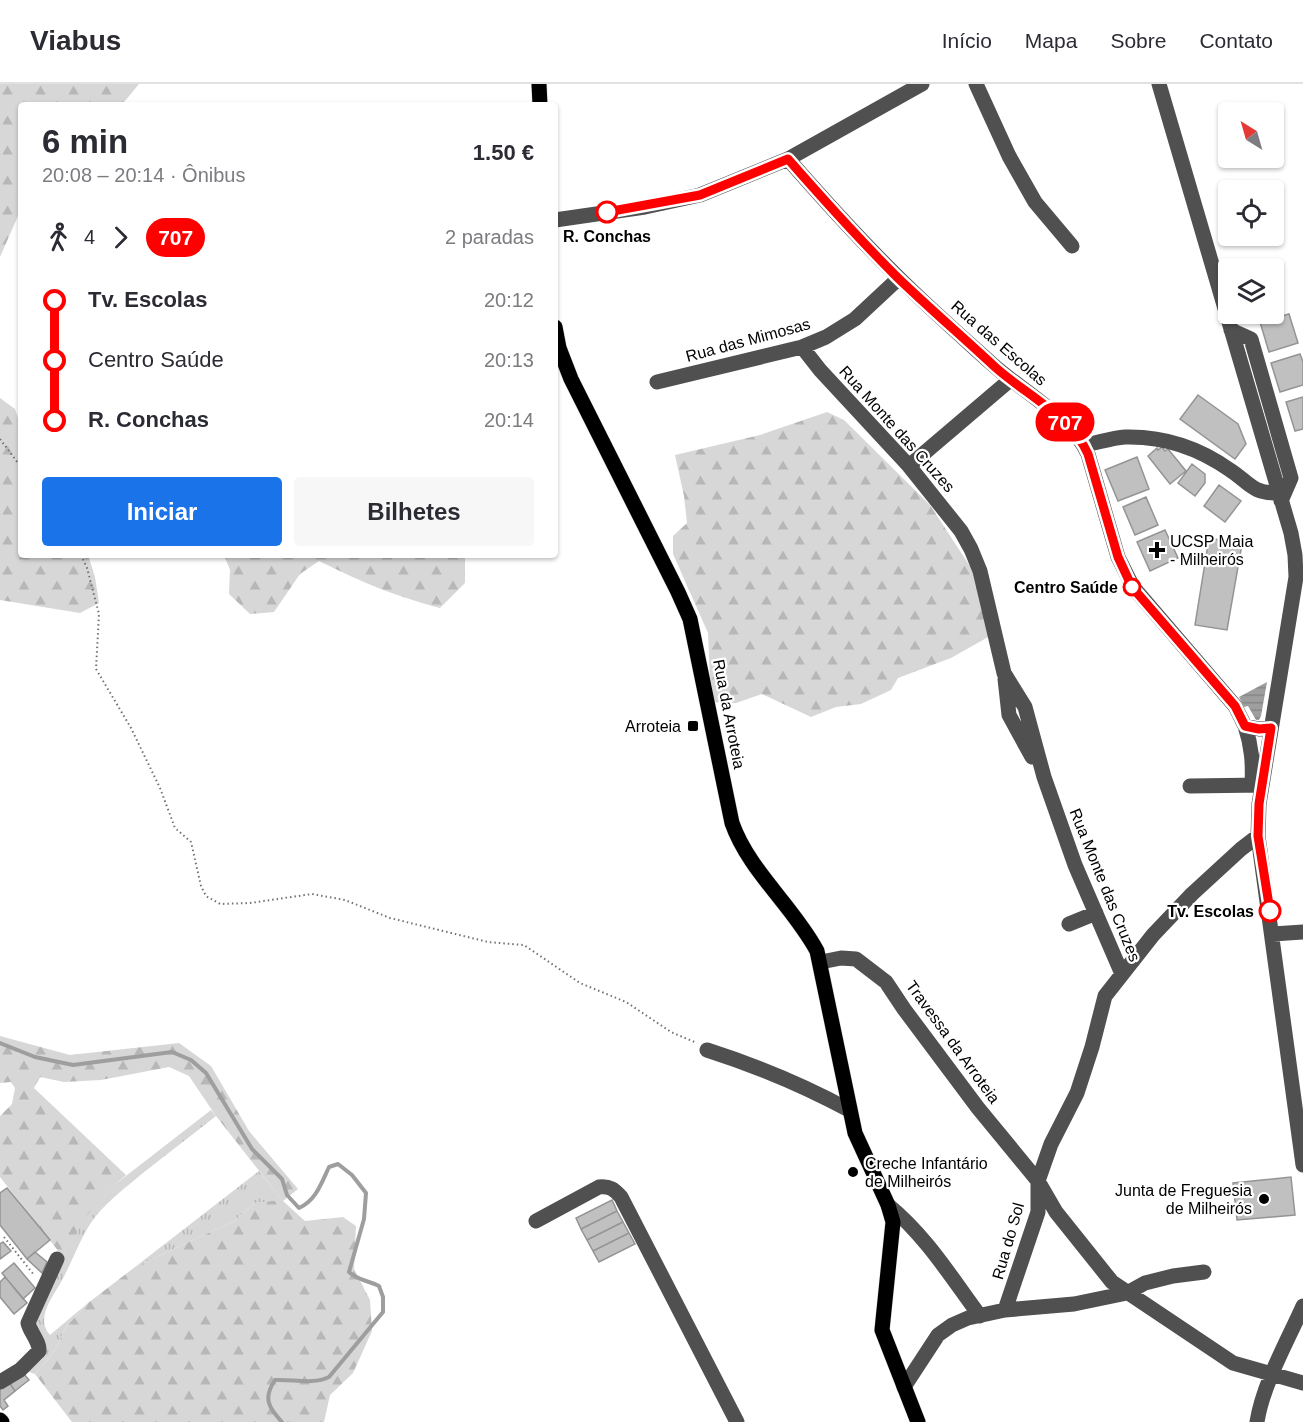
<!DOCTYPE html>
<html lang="pt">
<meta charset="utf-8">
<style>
body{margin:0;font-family:Helvetica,sans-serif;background:#f7f7f7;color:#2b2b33;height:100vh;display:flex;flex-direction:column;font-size:22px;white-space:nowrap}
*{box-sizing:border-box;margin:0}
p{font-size:20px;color:#7c7c81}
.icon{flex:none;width:33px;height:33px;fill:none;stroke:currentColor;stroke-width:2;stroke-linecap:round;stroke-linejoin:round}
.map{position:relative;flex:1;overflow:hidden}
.sheet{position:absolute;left:18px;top:18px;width:540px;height:456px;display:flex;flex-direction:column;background:#fff;border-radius:6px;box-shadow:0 2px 4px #0004}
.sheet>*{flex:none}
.badge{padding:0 12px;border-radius:20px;font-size:21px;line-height:39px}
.needle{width:39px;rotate:323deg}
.controls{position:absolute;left:1218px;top:18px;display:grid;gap:12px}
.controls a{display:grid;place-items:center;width:66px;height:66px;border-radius:6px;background:#fff;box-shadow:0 2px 4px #0004;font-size:30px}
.map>.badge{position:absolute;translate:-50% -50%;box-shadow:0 0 0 3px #fff}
.legs{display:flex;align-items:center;gap:9px;height:66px;padding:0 24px;font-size:20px}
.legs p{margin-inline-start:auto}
.summary{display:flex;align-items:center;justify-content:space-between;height:102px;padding:0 24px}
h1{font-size:33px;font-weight:800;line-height:45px}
.cta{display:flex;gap:12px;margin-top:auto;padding:12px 24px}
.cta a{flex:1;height:69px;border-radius:6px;background:#1a73e8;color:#fff;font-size:24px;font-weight:800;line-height:69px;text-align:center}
.cta a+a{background:#f7f7f7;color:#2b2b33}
ul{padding:0 24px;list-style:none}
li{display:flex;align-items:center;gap:21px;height:60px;font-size:22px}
li i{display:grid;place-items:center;width:9px;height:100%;margin:0 8px;background:currentColor}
li i::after{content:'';width:15px;height:15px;margin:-8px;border:4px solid;border-radius:50%;background:#fff}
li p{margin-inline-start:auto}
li:first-child i{background:linear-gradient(#0000 50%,currentColor 0)}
li:last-child i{background:linear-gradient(currentColor 50%,#0000 0)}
header{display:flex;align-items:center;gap:36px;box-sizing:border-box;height:84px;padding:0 30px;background:#fff;border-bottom:2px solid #e1e1e2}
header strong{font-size:28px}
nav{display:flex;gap:33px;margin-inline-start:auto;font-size:21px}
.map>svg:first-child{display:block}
.grass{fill:url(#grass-tufts)}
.forest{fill:url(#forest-firs)}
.water{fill:url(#water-rules)}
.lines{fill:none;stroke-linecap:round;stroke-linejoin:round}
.stream{stroke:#9e9e9e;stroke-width:4}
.building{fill:#c0c0c0;stroke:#949494;stroke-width:1.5}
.major-casing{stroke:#dbdbdb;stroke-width:16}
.path{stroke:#727272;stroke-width:2;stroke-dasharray:1.5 3;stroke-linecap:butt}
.minor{stroke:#505050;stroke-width:15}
.major{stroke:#000;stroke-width:15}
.line-1-casing{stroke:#fff;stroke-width:14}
.line-1{stroke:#f00;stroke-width:9}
.stop-1-dot{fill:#fff;stroke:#f00;stroke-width:3}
.poi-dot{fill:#000;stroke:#fff;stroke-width:2}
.labels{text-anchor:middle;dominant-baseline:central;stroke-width:4.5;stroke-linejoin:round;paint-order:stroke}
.stop-label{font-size:16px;font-weight:bold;fill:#000;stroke:#fff;text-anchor:end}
.street-label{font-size:16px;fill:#000;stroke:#fff}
.poi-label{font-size:16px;fill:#000;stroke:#fff;text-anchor:start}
</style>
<header>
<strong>Viabus</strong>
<nav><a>Início</a><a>Mapa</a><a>Sobre</a><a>Contato</a></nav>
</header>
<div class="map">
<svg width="1303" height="1338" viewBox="0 0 1303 1338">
<defs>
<pattern id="grass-tufts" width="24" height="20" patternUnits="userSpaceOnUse" patternTransform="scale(1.5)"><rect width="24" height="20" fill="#d7d7d7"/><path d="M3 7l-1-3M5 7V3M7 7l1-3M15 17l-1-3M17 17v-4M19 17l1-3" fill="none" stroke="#b7b7b7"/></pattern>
<pattern id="forest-firs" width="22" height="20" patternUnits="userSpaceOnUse" patternTransform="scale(1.5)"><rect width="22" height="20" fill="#d7d7d7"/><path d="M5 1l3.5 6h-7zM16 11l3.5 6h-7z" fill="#b7b7b7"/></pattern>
<pattern id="water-rules" width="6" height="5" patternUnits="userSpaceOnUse" patternTransform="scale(1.5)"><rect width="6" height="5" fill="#9e9e9e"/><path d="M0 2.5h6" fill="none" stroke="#868686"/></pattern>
</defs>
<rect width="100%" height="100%" fill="#fff"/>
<path class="grass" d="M211,1026L216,1032C192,1051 167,1070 143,1089C126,1103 109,1116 95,1133C80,1153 73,1177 61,1198C52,1214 35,1235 50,1251L88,1219L65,1244L58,1261L47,1277L35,1290L26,1287L42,1275L44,1271L34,1235L75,1147L92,1122L113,1102Z
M259,1087L283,1117L254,1119L236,1136L135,1183Z"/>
<path class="forest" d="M0,0H139L125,17L118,21H21V125L0,173Z
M0,314L15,325L21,343V471H88L95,493L99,519L80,529L0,516Z
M827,328L844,336L930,421L979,496L990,552L951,574L898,594L891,606L861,620L836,623L811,633L762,610L736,619L711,618L708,549L673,470V452L687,439L684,412L675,371L760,351Z
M224,471H465V499L440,524C395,512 361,498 319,477L300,490L274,528L250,530L229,510L230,486Z
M0,952L70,971L179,959L211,982L249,1047L298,1105L283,1117L305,1137L343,1133L356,1142L354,1185L370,1216L372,1247L353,1289L330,1311L324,1338H72L35,1290L47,1277L58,1261L65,1244L88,1219L135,1183L236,1136L254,1119L282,1116L216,1032L189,992L169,983L101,996L64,998L40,993L34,1004L126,1091C96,1116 80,1138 63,1173L0,1093V1032L12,1020L15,1004L11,998L0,999Z"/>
<path class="water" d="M1267,598L1261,632L1259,636H1256L1248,622L1244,623L1239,613Z"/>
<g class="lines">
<path class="stream" d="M0,959L35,973L73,981L172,968L191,976L206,989L252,1065L282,1095L287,1111L299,1124C316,1116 321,1100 329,1083L338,1080L352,1091L366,1109L364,1135L349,1188C359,1197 367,1196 379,1202L383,1213V1228L329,1293C312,1301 294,1295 275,1296C263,1314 268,1323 282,1338"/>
</g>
<path class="building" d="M1289,230L1298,259L1269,268L1260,238Z
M1300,270L1303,278V301L1280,308L1271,279Z
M1198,311L1238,340L1246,360L1235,375L1180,335Z
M1303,313V345L1295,347L1286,318Z
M1162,363L1165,367L1168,365L1186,387L1170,400L1148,372L1157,364L1158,366Z
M1137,373L1149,405L1118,417L1105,386Z
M1192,380L1205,390V399L1195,412L1178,399Z
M1219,401L1241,417L1225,438L1204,422Z
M1146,413L1158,441L1135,451L1123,423Z
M1165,446L1178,474L1150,487L1137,458Z
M1209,454L1242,460L1227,546L1195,541Z
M1291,1093L1295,1131L1237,1136L1233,1099Z
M7,1104L50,1156L27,1175L0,1141V1109Z
M612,1116L617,1127L581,1145L576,1134Z
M617,1127L623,1138L587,1156L581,1145Z
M623,1138L629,1149L593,1167L587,1156Z
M629,1149L635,1160L599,1178L593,1167Z
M3,1158L11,1167L0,1175V1160Z
M35,1168L47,1178L42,1189L27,1175Z
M14,1179L35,1204L23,1215L2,1189Z
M5,1193L27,1219L14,1230L0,1213V1198Z
M23,1289L29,1296L15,1307L8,1297Z
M8,1297L15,1307L4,1316L8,1322L3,1326L0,1322V1304Z"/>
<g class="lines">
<defs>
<path id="major" d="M539,0L540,21
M555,243L559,264L571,295L678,508L690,535L732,739C749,787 793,822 817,867L855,1049L888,1121L893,1138L882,1246L918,1338
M0,1336L2,1338"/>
</defs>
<use href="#major" class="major-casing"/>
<path class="path" d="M0,355L21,383
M81,471L87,484L99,530L96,585L131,644L160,704L175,744L191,758L201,802L206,812L220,820L250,819L312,810L345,816L390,834L488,858L524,861L580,899L626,918L671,948L697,959
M4,1153L34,1191"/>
<path class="minor" d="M976,0L1009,72L1035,118L1072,162
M1159,0L1291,449L1295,471L1296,493L1259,720L1258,752L1303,1081
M788,75C823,115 859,155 897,192C928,223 960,251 992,280C1022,307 1072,334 1088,370L1118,473L1133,503L1235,622L1245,642L1259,645L1271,644
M555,136L645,123L700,111L788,75L922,0
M1231,246L1251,255L1291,394L1281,417
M802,263L820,286L909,382L961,447L971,465L980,487L1004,589L1025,623L1044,693L1075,781L1122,890
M657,298L802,263L826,253L855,235L899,194
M1084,361C1097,359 1111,354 1125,353C1163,352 1199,364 1230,386C1250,399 1251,409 1278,409
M909,382L1010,296
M1005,595L1009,631L1032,673
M1245,642C1252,663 1253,680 1252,701
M1190,702L1262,701
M1069,840L1096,829
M1273,850L1303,848
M821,878L841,874L856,875L886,898L904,925L978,1024L1038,1097L1056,1128L1112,1198L1233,1279L1303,1299
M707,966C757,982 803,1001 849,1026
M888,1121C926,1152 951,1193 980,1232
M536,1137L599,1103C610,1102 614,1105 621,1113L737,1338
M1005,1226L1038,1128V1097L1051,1060L1077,1009L1092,963L1105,912L1153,851L1192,810L1241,765L1258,752
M0,1298L20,1286L39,1267C40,1258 30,1248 28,1239L57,1175
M904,1303L938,1251L952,1241L968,1234L1005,1226L1074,1220L1127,1209L1145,1199L1173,1192L1204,1188
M1257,1338C1263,1300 1287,1258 1303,1222"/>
<use href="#major" class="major"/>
</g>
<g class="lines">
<defs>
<path id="line-1" d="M607,128L700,111L788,75C823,115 859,155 897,193C929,224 963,253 995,283C1025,310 1072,333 1088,370L1118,473L1132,503L1235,622L1245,642L1259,645L1271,644L1259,720L1258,752L1270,827"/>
</defs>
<use href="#line-1" class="line-1-casing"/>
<use href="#line-1" class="line-1"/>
</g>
<g class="stop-1-dot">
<circle cx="607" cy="128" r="10"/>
<circle cx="1132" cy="503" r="8"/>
<circle cx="1270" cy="827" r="10"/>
</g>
<g class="poi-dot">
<path d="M1154 457h6v6h6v6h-6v6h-6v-6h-6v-6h6z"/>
<rect x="687" y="636" width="12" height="12" rx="3"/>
<circle cx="853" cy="1088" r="6"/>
<circle cx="1264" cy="1115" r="6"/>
</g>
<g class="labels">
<g class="stop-label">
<text x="607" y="152" text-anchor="middle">R. Conchas</text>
<text x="1118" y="503">Centro Saúde</text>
<text x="1254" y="827">Tv. Escolas</text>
</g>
<g class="street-label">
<text transform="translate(748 256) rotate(-15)">Rua das Mimosas</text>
<text transform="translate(999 259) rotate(41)">Rua das Escolas</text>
<text transform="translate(897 345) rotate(48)">Rua Monte das Cruzes</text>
<text transform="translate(729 630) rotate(79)">Rua da Arroteia</text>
<text transform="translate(1105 801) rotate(68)">Rua Monte das Cruzes</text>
<text transform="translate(953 958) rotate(54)">Travessa da Arroteia</text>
<text transform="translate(1008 1157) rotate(-74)">Rua do Sol</text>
</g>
<g class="poi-label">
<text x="1170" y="457">UCSP Maia<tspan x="1170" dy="18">- Milheirós</tspan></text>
<text x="681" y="642" text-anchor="end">Arroteia</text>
<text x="865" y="1079">Creche Infantário<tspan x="865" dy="18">de Milheirós</tspan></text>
<text x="1252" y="1106" text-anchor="end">Junta de Freguesia<tspan x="1252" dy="18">de Milheirós</tspan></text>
</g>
</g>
</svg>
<div class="controls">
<a><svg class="needle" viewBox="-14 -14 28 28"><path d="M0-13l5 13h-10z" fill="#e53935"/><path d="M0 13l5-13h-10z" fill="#7c7c81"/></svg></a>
<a><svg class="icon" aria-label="locate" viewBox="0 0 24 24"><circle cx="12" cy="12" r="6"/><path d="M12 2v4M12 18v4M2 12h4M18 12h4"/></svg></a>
<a><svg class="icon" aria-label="layers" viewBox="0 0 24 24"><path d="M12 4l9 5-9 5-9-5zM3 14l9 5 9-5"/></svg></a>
</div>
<b class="badge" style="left:1065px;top:338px;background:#f00;color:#fff">707</b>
<section class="sheet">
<div class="summary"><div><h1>6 min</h1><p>20:08 – 20:14 · Ônibus</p></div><b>1.50 €</b></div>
<div class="legs"><svg class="icon" aria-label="walk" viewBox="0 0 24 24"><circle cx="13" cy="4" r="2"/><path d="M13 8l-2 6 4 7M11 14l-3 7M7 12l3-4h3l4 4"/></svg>4<svg class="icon" aria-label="forward" viewBox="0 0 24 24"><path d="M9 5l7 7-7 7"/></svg><b class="badge" style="background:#f00;color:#fff">707</b><p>2 paradas</p></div>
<ul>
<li><i style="color:#f00"></i><b>Tv. Escolas</b><p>20:12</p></li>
<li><i style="color:#f00"></i><span>Centro Saúde</span><p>20:13</p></li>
<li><i style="color:#f00"></i><b>R. Conchas</b><p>20:14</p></li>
</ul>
<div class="cta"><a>Iniciar</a><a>Bilhetes</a></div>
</section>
</div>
